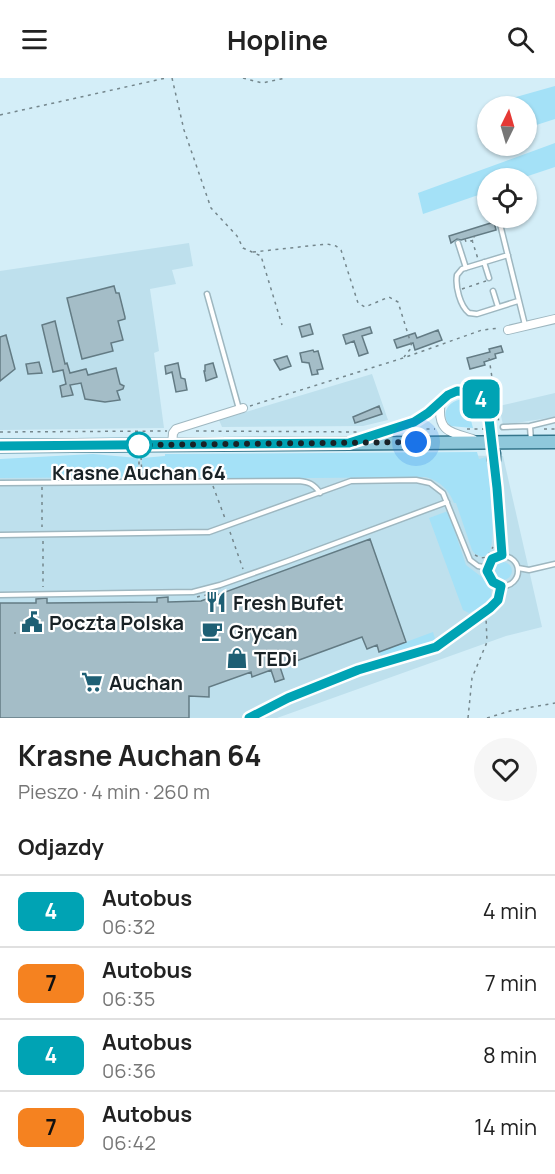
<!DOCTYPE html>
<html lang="pl">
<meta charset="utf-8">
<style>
body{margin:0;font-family:Manrope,sans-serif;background:#f6f6f6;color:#222;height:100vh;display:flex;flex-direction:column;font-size:22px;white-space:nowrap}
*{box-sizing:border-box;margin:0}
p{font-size:20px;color:#767676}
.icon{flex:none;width:33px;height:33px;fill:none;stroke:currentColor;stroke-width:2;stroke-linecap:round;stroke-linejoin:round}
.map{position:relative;height:640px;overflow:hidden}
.details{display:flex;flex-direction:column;background:#fff;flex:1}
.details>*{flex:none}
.badge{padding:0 12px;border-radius:9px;font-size:21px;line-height:39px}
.needle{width:39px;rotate:5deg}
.tools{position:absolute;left:477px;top:18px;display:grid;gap:12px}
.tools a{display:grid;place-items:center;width:60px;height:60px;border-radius:50%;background:#fff;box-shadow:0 2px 4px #0004;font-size:30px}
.you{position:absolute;width:30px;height:30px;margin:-15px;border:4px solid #fff;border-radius:50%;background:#1a73e8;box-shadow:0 0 0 9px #1a73e833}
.map>.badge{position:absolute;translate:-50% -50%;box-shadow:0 0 0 3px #fff}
h2{padding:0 18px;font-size:22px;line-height:54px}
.round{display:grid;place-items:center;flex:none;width:63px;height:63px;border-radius:32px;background:#f6f6f6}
.overview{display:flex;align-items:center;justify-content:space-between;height:102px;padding:0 18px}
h1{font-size:28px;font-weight:700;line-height:45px}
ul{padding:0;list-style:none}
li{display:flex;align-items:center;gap:18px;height:72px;padding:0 18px;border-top:2px solid #e0e0e0}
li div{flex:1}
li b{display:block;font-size:22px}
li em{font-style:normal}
li .badge{min-width:66px;font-weight:700;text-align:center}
header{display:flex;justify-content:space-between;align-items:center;height:78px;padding:0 18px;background:#fff;font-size:27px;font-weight:700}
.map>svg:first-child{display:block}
.built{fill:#bee0ed}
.green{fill:#a4e1f7}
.building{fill:#a4bdc7;stroke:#637b84;stroke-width:1.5}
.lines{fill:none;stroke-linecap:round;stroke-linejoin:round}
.lane-casing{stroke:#9eb7c0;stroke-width:7}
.street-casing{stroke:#9eb7c0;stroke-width:10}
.primary-casing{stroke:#35768c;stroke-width:15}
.path{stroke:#74868c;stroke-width:1.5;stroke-dasharray:3 4.5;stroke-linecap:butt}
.lane{stroke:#fff;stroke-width:4}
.street{stroke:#fff;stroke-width:8}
.primary{stroke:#8fc8db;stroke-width:12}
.line-casing{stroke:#fff;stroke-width:14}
.line{stroke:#00a3b4;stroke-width:9}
.walk{stroke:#192226;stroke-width:6;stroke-dasharray:0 10.8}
.stop-dot{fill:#fff;stroke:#00a3b4;stroke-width:3}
.labels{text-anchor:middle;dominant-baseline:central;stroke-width:4.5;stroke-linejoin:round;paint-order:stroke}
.stop-label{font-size:20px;font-weight:bold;fill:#192226;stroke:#fff}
.poi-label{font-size:20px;font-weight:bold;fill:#192226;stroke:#fff;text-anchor:start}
</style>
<header><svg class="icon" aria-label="menu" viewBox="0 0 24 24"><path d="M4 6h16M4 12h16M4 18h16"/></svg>Hopline<svg class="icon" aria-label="search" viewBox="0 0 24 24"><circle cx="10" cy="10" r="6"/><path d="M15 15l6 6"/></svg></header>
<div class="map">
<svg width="555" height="640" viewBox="0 0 555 640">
<rect width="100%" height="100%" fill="#d4eef8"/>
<path class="built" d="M189,165L193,188L172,192L176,206L150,211L159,273L154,275L164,350L0,352V193Z
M372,296L388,342L363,348L222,349L219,342Z
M555,315V339L503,347L499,328Z
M426,377L503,378L542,549L506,558L277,640H0V384Z"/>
<path class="green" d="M555,8V41L527,50L526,28H500L498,24Z
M555,65V89L522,100H488L487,114L423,136L418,115Z
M464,321L476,327L468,331L473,350L450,348C439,335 449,322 464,321Z
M477,374L479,381L486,379C489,399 497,460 489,476L482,479L475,476L472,472L456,425H454C449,412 440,403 426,399L213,401L212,398L188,399V397L142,398V380L165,378V376Z
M93,376L138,380V397H127V399L0,400V381Z
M448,433L466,487L483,500L491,512V518L486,527L469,535L463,532L429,440Z
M494 493a9 9 0 1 1 18 0a9 9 0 1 1-18 0Z
M433,554L436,564L433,566L383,580L379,574Z"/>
<path class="building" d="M494,144L496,152L461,162L457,161L451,165L449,158Z
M114,208L116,215H119L125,239V241L118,243L123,262L111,265L113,273L82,281L67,220Z
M55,243L65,286L67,285L70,295L86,291L88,297L116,290L120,306L124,308L123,311L117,313L120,322L105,324L85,321L81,305L70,307L73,317L62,319L60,308L66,306L63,292L53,294L42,247Z
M310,246L313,256L302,259L299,249Z
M370,249L372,255L362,258L368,275L359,278L354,263L346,266L343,257Z
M438,252L442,262L415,272L413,265L397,270L394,262L415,255L417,260Z
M6,257L15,291L0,303V259Z
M501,268L503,274L495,276L496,280L484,284L485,287L470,291L467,280L490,274L489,271Z
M313,272L314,274L318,273L323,291L317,292L318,296L312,297L309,285L302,284L300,275Z
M287,278L291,288L280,292L274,282Z
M39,284L42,295L28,296L26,286Z
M178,285L181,300L185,301L187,312L176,314L172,294L166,296L165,288Z
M213,285L217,299L206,303L204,293H205V287Z
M379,328L382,336L355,345L353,339Z
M370,461L406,564L379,574L377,567L367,571L362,559L280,589L284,601L275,604L271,592L252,599L251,594L209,609V619L189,618V640H0V525H36V521L47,520V525L157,524V520L168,519V524L201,523Z"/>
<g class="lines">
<defs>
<path id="lane" d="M500,146L525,247
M458,165L466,190
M508,177L462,191L457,197C455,208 460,228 469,235L477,236L518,223
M484,184L489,200
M493,213L498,229
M207,216L239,331
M530,348L531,363
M503,349L530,348L555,342
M0,405L299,403C309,404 314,406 320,415
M0,457L209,454L351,403L416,402L430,405L443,415L470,482L478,488L488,490
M488 493a15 15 0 1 1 30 0a15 15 0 1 1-30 0Z
M518,490L529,492L555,486
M0,517L193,514L220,507L288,483L447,424
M249,640L288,620L358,592L436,569L490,530L498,522L501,508"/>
<path id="street" d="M508,252L555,241
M441,323C436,353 449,354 473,361
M359,362C377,356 405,351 421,341C431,334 439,322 449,316C461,309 479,314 486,327C490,333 489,342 491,350
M172,367L173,355L176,351L243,330
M494,382L502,477"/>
<path id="primary" d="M0,368L555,364
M494,375V382"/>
</defs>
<use href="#lane" class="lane-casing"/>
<use href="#street" class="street-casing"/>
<use href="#primary" class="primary-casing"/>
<path class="path" d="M172,0L184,52L211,130L237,158L243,170L261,178L282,247
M243,0L262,5L286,0
M0,37L166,0
M465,161L466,164L475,162L474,158
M472,162L478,181
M253,174L327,166L336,168L341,172L358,225L365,229L389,219L398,224L412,269L404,279
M462,211L486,203
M489,280L499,345
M250,328L403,280L482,252L500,250
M419,351H435
M467,351H484
M544,351H555
M196,353L359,354
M0,354L167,353
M141,379L142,398
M128,399L139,398V379
M213,408L226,443
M42,409V449
M230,454L243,491
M43,463V509
M475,477L481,480L487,479L493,469
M197,519L215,515
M15,554V556
M468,640L472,600L487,564L486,539
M487,640L510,633L555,625"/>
<use href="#lane" class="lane"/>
<use href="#street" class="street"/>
<use href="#primary" class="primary"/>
</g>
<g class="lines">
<defs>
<path id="line" d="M0,368L349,365L414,344L428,335L448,317L457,313L467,314L481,320L488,332L497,410L502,477L492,481L487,493L493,504L501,508L498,522L490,530L436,569L358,592L288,620L249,640"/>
</defs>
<use href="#line" class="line-casing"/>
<use href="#line" class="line"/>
<path class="walk" d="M139,367L416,364"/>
</g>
<defs>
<symbol id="restaurant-bare" viewBox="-9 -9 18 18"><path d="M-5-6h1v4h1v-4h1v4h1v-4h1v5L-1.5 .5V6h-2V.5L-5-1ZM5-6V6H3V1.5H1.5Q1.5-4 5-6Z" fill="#1e5f74" stroke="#fff" stroke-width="2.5" paint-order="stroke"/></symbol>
<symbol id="civic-bare" viewBox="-9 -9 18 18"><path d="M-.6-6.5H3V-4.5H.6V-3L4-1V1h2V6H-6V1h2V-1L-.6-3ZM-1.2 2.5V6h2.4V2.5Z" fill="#1e5f74" stroke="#fff" stroke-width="2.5" paint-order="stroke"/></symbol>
<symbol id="cafe-bare" viewBox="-9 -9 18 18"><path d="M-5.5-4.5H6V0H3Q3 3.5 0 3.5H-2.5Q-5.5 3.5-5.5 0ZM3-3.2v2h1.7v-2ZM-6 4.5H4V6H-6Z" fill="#1e5f74" stroke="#fff" stroke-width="2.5" paint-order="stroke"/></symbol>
<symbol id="shop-bare" viewBox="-9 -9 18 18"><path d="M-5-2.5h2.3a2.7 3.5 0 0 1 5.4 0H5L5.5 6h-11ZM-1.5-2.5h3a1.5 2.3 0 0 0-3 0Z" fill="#1e5f74" stroke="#fff" stroke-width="2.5" paint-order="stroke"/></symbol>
<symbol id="supermarket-bare" viewBox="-9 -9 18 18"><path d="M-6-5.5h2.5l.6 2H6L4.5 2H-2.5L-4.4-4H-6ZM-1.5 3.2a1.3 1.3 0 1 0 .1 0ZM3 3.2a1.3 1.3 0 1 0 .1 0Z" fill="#1e5f74" stroke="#fff" stroke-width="2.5" paint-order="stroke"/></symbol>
</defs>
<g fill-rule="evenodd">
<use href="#restaurant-bare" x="201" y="509" width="30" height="30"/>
<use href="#civic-bare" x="17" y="529" width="30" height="30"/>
<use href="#cafe-bare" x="197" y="538" width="30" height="30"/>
<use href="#shop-bare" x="222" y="565" width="30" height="30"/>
<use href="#supermarket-bare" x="77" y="589" width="30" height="30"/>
</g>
<circle class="stop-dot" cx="139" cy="367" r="12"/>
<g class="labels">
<g class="stop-label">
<text x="139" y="394">Krasne Auchan 64</text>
</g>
<g class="poi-label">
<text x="233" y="524">Fresh Bufet</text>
<text x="49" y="544">Poczta Polska</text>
<text x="229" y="553">Grycan</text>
<text x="254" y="580">TEDi</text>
<text x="109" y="604">Auchan</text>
</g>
</g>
</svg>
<div class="tools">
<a><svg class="needle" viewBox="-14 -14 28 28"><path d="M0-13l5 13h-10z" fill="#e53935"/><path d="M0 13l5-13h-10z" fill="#767676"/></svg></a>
<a><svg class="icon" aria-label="locate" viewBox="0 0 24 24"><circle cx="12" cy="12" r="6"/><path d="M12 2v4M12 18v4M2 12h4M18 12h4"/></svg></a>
</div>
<div class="you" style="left:416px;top:364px"></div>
<b class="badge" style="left:481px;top:321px;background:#00a3b4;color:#fff">4</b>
</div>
<section class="details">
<div class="overview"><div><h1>Krasne Auchan 64</h1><p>Pieszo · 4 min · 260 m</p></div><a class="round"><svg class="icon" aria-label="heart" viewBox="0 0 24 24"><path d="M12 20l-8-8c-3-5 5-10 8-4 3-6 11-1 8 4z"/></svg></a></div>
<h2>Odjazdy</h2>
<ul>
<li><span class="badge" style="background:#00a3b4;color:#fff">4</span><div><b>Autobus</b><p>06:32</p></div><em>4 min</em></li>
<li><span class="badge" style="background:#f58220;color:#111">7</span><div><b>Autobus</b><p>06:35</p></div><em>7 min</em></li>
<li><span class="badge" style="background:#00a3b4;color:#fff">4</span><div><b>Autobus</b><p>06:36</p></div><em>8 min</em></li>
<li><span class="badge" style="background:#f58220;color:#111">7</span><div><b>Autobus</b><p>06:42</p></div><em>14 min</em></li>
</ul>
</section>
